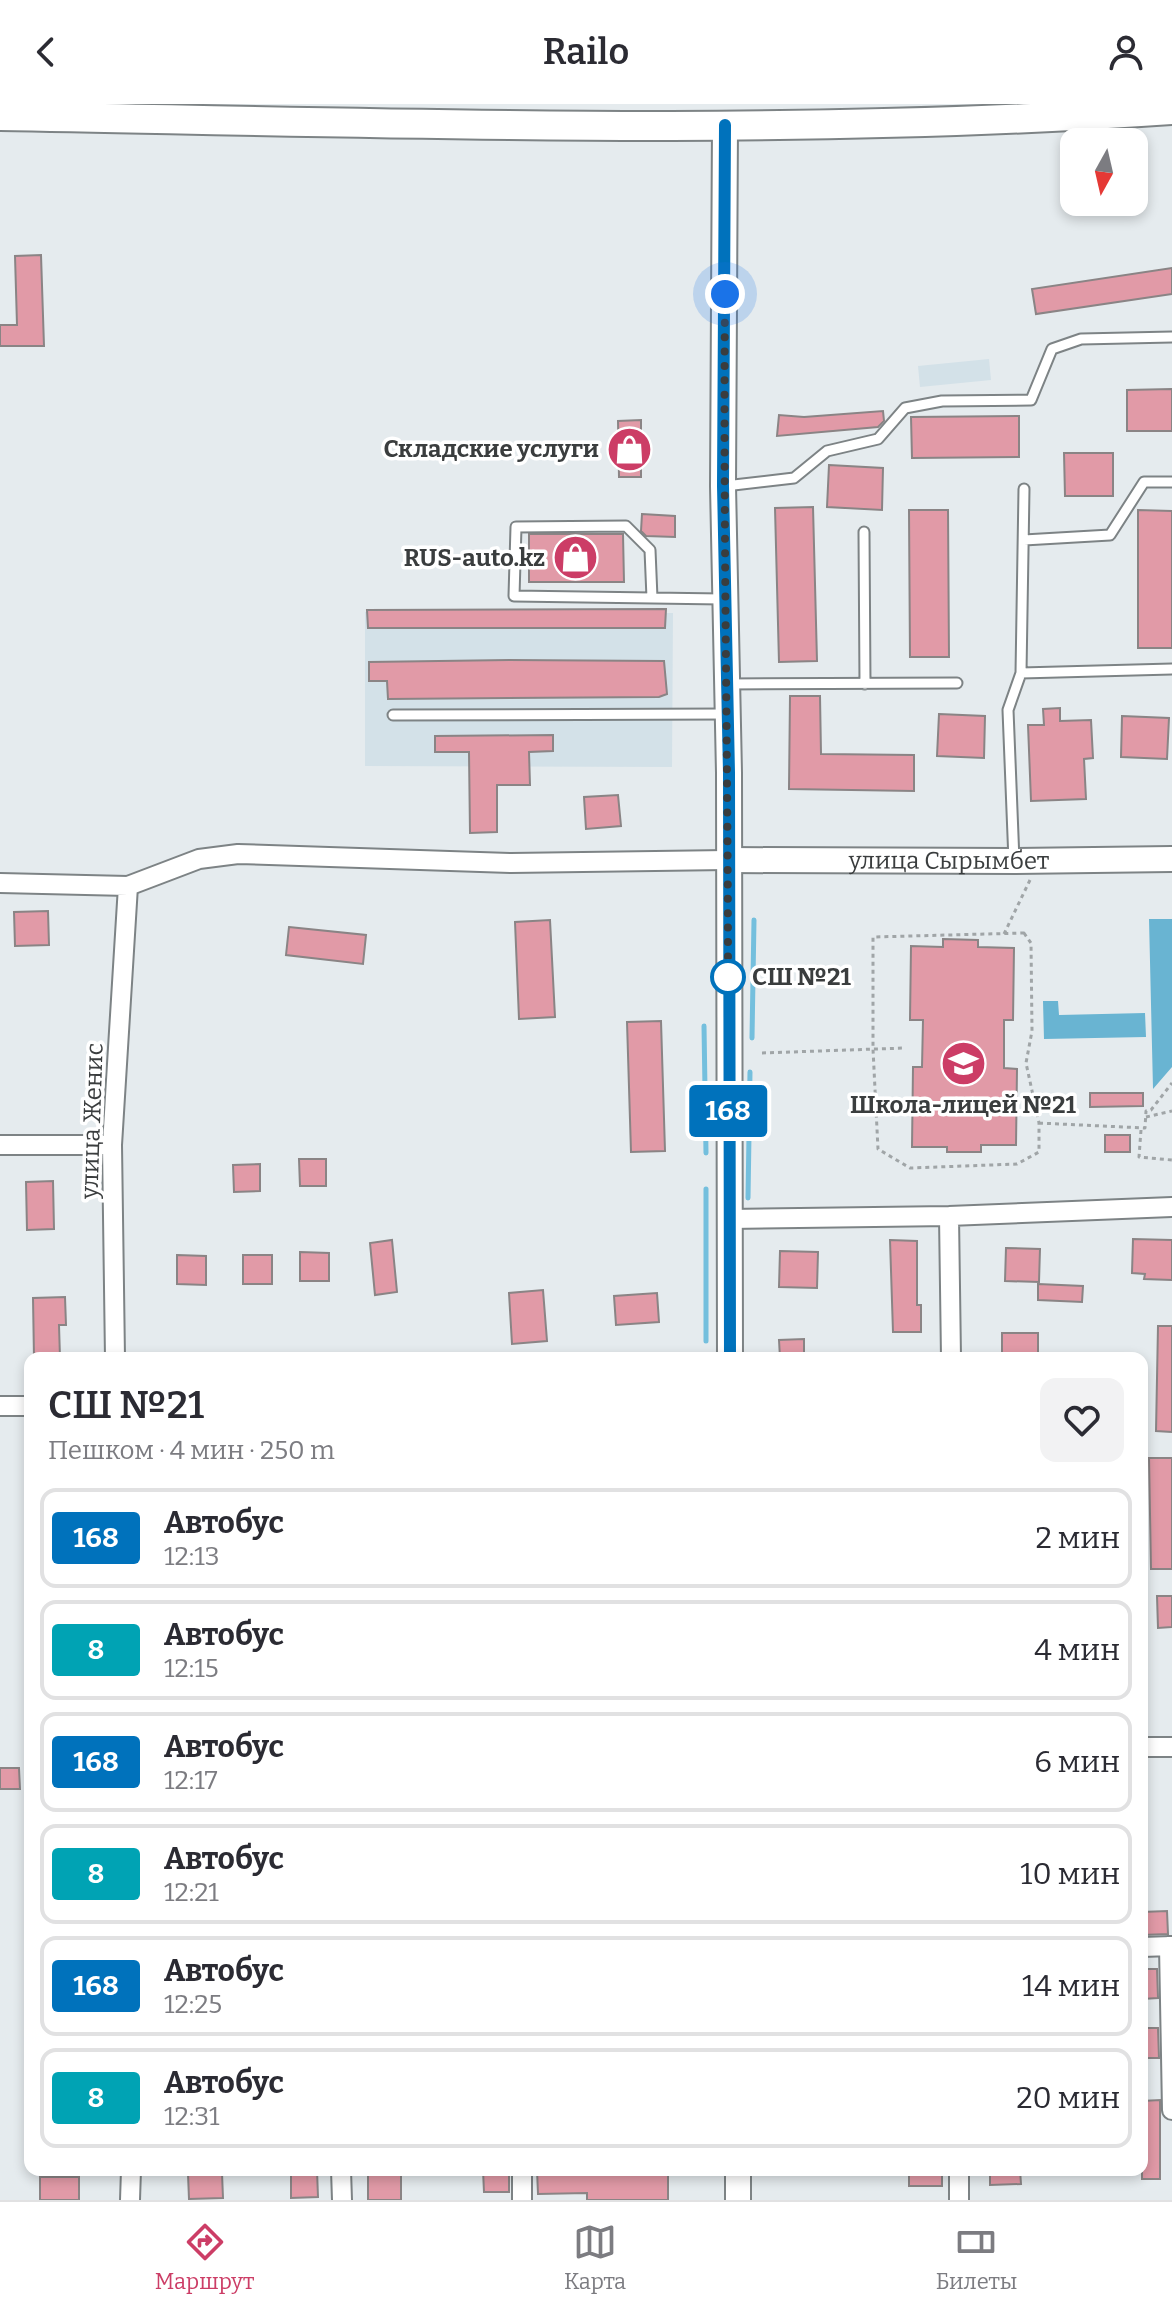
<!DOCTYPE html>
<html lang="ru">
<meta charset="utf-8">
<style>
body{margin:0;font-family:Bitter,serif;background:#f2f2f3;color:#2b2b33;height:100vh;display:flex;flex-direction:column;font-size:30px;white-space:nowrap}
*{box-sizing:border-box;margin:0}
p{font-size:26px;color:#7c7c81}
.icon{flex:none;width:44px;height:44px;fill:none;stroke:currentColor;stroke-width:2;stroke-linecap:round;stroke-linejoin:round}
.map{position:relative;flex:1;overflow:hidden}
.drawer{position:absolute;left:24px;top:1248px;width:1124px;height:824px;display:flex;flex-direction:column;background:#fff;border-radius:16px;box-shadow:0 4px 12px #0003}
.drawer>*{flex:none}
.badge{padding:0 16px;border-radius:6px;font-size:28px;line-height:52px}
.needle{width:52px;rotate:188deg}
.controls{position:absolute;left:1060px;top:24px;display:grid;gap:16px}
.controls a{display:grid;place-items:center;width:88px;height:88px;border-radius:16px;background:#fff;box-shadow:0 4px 12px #0003;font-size:40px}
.you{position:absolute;width:40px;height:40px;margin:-20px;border:6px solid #fff;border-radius:50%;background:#1a73e8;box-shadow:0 0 0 12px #1a73e833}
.map>.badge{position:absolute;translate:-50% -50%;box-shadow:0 0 0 4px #fff}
.round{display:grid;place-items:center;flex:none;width:84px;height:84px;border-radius:16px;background:#f2f2f3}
.head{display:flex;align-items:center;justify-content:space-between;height:136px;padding:0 24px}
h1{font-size:38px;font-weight:600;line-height:60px}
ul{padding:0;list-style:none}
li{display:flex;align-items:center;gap:24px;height:100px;margin:0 16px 12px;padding:0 8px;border:4px solid #e1e1e2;border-radius:16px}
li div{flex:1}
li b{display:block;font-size:30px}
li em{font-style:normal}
li .badge{min-width:88px;font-weight:700;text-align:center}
header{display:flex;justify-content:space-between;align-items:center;height:104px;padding:0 24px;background:#fff;font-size:36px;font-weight:600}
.menu{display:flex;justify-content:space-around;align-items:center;height:112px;border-top:2px solid #e1e1e2;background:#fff;font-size:22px;color:#7c7c81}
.menu a{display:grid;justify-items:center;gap:4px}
.menu .active{color:#cc3d66}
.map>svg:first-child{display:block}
.built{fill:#d3e1e8}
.forest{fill:#69b4d2}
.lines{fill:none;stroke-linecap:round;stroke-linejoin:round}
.stream{stroke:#74bfdd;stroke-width:5}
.building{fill:#e19aa7;stroke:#8a8485;stroke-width:2}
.lane-casing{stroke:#7d8385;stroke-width:13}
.street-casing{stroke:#7d8385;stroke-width:22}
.secondary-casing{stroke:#7d8385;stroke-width:28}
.primary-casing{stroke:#7d8385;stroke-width:32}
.path{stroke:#a0a5a7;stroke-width:3;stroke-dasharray:4 4;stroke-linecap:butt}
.lane{stroke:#fff;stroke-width:9}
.street{stroke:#fff;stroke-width:18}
.secondary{stroke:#fff;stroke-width:24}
.primary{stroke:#fff;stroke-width:28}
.line-casing{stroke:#fff;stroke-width:18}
.line{stroke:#0072bc;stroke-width:12}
.walk{stroke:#3a3d3e;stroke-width:8;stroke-dasharray:0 14.4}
.stop-dot{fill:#fff;stroke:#0072bc;stroke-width:4}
.labels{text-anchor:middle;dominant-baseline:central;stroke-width:7;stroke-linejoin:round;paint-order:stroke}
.poi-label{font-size:24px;font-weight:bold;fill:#3a3d3e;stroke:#fff;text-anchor:end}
.street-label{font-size:24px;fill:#3a3d3e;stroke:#fff}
.stop-label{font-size:24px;font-weight:bold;fill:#3a3d3e;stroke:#fff;text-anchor:start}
</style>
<header><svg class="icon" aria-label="back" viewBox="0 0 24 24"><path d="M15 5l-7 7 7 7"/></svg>Railo<svg class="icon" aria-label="person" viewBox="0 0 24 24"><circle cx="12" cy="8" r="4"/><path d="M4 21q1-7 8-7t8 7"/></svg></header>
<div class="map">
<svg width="1172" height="2096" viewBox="0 0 1172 2096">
<rect width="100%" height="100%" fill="#e5ebee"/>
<path class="built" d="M989,255L991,276L920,283L918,262Z
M365,508L673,509L672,663L365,662Z"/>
<path class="forest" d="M1149,815H1172V963L1153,985Z
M1043,897H1058L1059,911L1145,909L1146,933L1044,935Z"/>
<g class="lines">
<path class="stream" d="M704,922L706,1049
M752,934L754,816
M706,1085V1237
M748,1094L750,968"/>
</g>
<path class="building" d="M41,151L44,242H0V221H17L15,152Z
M1172,164V190L1036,210L1032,185Z
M1172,285V327H1127V286Z
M883,307L884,317L878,323L777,332L779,311L804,313Z
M1019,312V353L912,354L911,313Z
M641,316V373H619L618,317Z
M1064,349H1113V392H1065Z
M829,361L883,364L882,406L827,403Z
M813,403L817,557L779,558L775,404Z
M909,406H948L949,553H910Z
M1138,406L1172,407V544H1138Z
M642,410L675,412V433L646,432L641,427Z
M529,430H623L624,478H529Z
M666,505L665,524H368L367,506Z
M509,556L664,557L667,590L659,593L388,595L387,577H369V558Z
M790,592H820L821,650L914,651V687L789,685Z
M1060,604V617L1091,616L1093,654L1084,655L1086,695L1031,697L1028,621H1044L1043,605Z
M939,610L985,612L984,654L937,652Z
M1122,612L1169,614L1167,655L1121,653Z
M553,631V647L529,648L530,681H497V728L470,729L469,648H435V632Z
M618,691L621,722L586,725L584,693Z
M48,807L49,841L15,842L14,808Z
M550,816L555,913L519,915L515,818Z
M289,823L366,831L363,860L286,851Z
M943,835L978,836V843L1014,844L1013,916H1004V964L1017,965L1016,1041H981V1048H947V1043H912L913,963H922L923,916H910L911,842L943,843Z
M661,917L665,1047L631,1048L627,918Z
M1090,989H1143V1002L1090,1003Z
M1105,1031H1130V1048H1105Z
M299,1055H326V1082H300Z
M260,1060V1087L234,1088L233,1061Z
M53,1077L54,1125L27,1126L26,1078Z
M1133,1135L1172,1136V1176L1144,1175L1145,1170L1132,1169Z
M392,1136L397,1188L375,1191L370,1139Z
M890,1136L917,1137V1201H921V1228H893Z
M1006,1144L1040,1145L1039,1178L1005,1177Z
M780,1147L818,1148L817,1184L779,1183Z
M300,1148L329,1149V1177H300Z
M177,1151L206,1152V1181L177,1180Z
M243,1151H272V1180H243Z
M1038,1180L1083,1182L1082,1198L1038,1196Z
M543,1186L547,1237L512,1240L509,1189Z
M657,1189L659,1218L616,1221L614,1192Z
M65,1193L66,1221H59L60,1254H34L33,1194Z
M1158,1222H1172V1328L1156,1327Z
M1002,1229H1038V1254H1002Z
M804,1235V1254H780L779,1236Z
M1149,1354H1172V1465H1151Z
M1157,1492H1172V1523L1158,1524Z
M0,1664H19L20,1685H0Z
M1167,1807L1168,1830L1142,1831V1808Z
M1142,1865H1157L1158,1894L1142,1895Z
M1142,1924H1158L1159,1954H1142Z
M1160,1996V2075H1142V1997Z
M291,2066H317L318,2093L291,2094Z
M483,2066H509V2088H484Z
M537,2066H668V2096H587V2089L538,2090Z
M909,2066H942V2082H909Z
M990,2066H1020L1021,2080L990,2081Z
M222,2069L223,2094L189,2095L188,2070Z
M368,2069H401V2096H368Z
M40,2073H79V2096H40Z"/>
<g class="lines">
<defs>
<path id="lane" d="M725,382L794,374L827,347L878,335L905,304L942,297L1031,296L1052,245L1081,235L1172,233
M864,428L865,580
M1024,436L1110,431L1144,378H1172
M652,494L650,446L626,422L516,423L514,492L722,495
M1021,569L1024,385
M727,580L957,579
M393,611L728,610
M1014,757L1008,606L1021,569L1172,565"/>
<path id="street" d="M0,779L128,782L199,755L238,750L511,759L727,756
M0,1041H112
M949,1112L951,1254
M729,1115L949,1112L1172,1103
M115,1254L112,1041L128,782
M0,1302H30
M1142,1643H1172
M1169,1842L1172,2006
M1142,1843L1172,1842
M341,2066L342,2096
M522,2066V2096
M959,2066V2096
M130,2096L131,2066"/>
<g id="secondary">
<path d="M725,21L723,382L729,669L730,1254"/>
<path id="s1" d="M727,756L1015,757L1172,755"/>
<path d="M738,2066V2096"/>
</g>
<path id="primary" d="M0,12C390,19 782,33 1172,6"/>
</defs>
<use href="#lane" class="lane-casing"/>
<use href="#street" class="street-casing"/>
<use href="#secondary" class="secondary-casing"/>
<use href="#primary" class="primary-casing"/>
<path class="path" d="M1024,829L1031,839L1032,927L1026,959L1039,1019V1048L1017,1060L910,1064L878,1045L873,945V833Z
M1004,830L1030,776
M762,949L905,944
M1146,1013L1172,1007
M1039,1019L1145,1024L1146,1007L1151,1006L1172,979
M1141,1026L1139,1053L1172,1056"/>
<use href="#lane" class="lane"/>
<use href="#street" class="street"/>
<use href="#secondary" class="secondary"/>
<use href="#primary" class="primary"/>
</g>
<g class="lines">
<defs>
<path id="line" d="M725,21L723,382L729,669L730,1254"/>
</defs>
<use href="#line" class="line-casing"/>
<use href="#line" class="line"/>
<path class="walk" d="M725,190C723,418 728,647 728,875V873"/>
</g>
<defs>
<symbol id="shop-disc" viewBox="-11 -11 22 22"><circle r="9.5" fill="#cc3d66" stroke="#fff"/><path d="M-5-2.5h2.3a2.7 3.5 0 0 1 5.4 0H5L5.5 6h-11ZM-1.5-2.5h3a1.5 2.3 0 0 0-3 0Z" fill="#fff"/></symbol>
<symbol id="school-disc" viewBox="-11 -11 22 22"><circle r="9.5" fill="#cc3d66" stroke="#fff"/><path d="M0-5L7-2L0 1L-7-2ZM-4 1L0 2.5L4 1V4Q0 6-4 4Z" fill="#fff"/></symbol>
</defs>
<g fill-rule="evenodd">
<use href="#shop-disc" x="604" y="320" width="51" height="51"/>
<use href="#shop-disc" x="550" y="428" width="51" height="51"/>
<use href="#school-disc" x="938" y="934" width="51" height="51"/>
</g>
<circle class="stop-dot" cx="728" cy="873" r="16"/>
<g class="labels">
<g class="poi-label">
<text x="599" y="345">Складские услуги</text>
<text x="545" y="454">RUS-auto.kz</text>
<text x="963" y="1001" text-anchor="middle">Школа-лицей №21</text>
</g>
<g class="street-label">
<text stroke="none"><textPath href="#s1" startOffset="222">улица Сырымбет</textPath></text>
<text transform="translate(92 1017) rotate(-88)">улица Женис</text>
</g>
<g class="stop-label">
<text x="752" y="873">СШ №21</text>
</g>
</g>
</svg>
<div class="controls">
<a><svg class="needle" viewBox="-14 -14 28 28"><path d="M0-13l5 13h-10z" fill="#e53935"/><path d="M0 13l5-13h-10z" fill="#7c7c81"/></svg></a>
</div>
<div class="you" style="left:725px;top:190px"></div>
<b class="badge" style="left:728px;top:1007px;background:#0072bc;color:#fff">168</b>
<section class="drawer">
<div class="head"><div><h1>СШ №21</h1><p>Пешком · 4 мин · 250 m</p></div><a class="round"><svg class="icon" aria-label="heart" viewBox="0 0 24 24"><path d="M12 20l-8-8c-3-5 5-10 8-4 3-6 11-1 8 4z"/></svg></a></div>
<ul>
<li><span class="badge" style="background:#0072bc;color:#fff">168</span><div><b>Автобус</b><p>12:13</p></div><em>2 мин</em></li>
<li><span class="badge" style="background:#00a3b4;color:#fff">8</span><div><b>Автобус</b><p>12:15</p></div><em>4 мин</em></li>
<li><span class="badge" style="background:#0072bc;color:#fff">168</span><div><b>Автобус</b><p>12:17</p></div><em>6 мин</em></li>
<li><span class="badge" style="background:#00a3b4;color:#fff">8</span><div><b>Автобус</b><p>12:21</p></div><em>10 мин</em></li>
<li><span class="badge" style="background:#0072bc;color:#fff">168</span><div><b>Автобус</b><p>12:25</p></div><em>14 мин</em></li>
<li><span class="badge" style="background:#00a3b4;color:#fff">8</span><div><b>Автобус</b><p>12:31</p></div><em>20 мин</em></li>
</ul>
</section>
</div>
<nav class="menu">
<a class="active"><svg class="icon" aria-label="directions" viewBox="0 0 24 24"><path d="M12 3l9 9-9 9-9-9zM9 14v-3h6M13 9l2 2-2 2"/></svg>Маршрут</a>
<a><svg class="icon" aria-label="map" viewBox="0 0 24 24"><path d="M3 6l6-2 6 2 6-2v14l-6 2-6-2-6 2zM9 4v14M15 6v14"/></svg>Карта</a>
<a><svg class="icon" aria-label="tickets" viewBox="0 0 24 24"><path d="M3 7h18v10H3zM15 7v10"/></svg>Билеты</a>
</nav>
